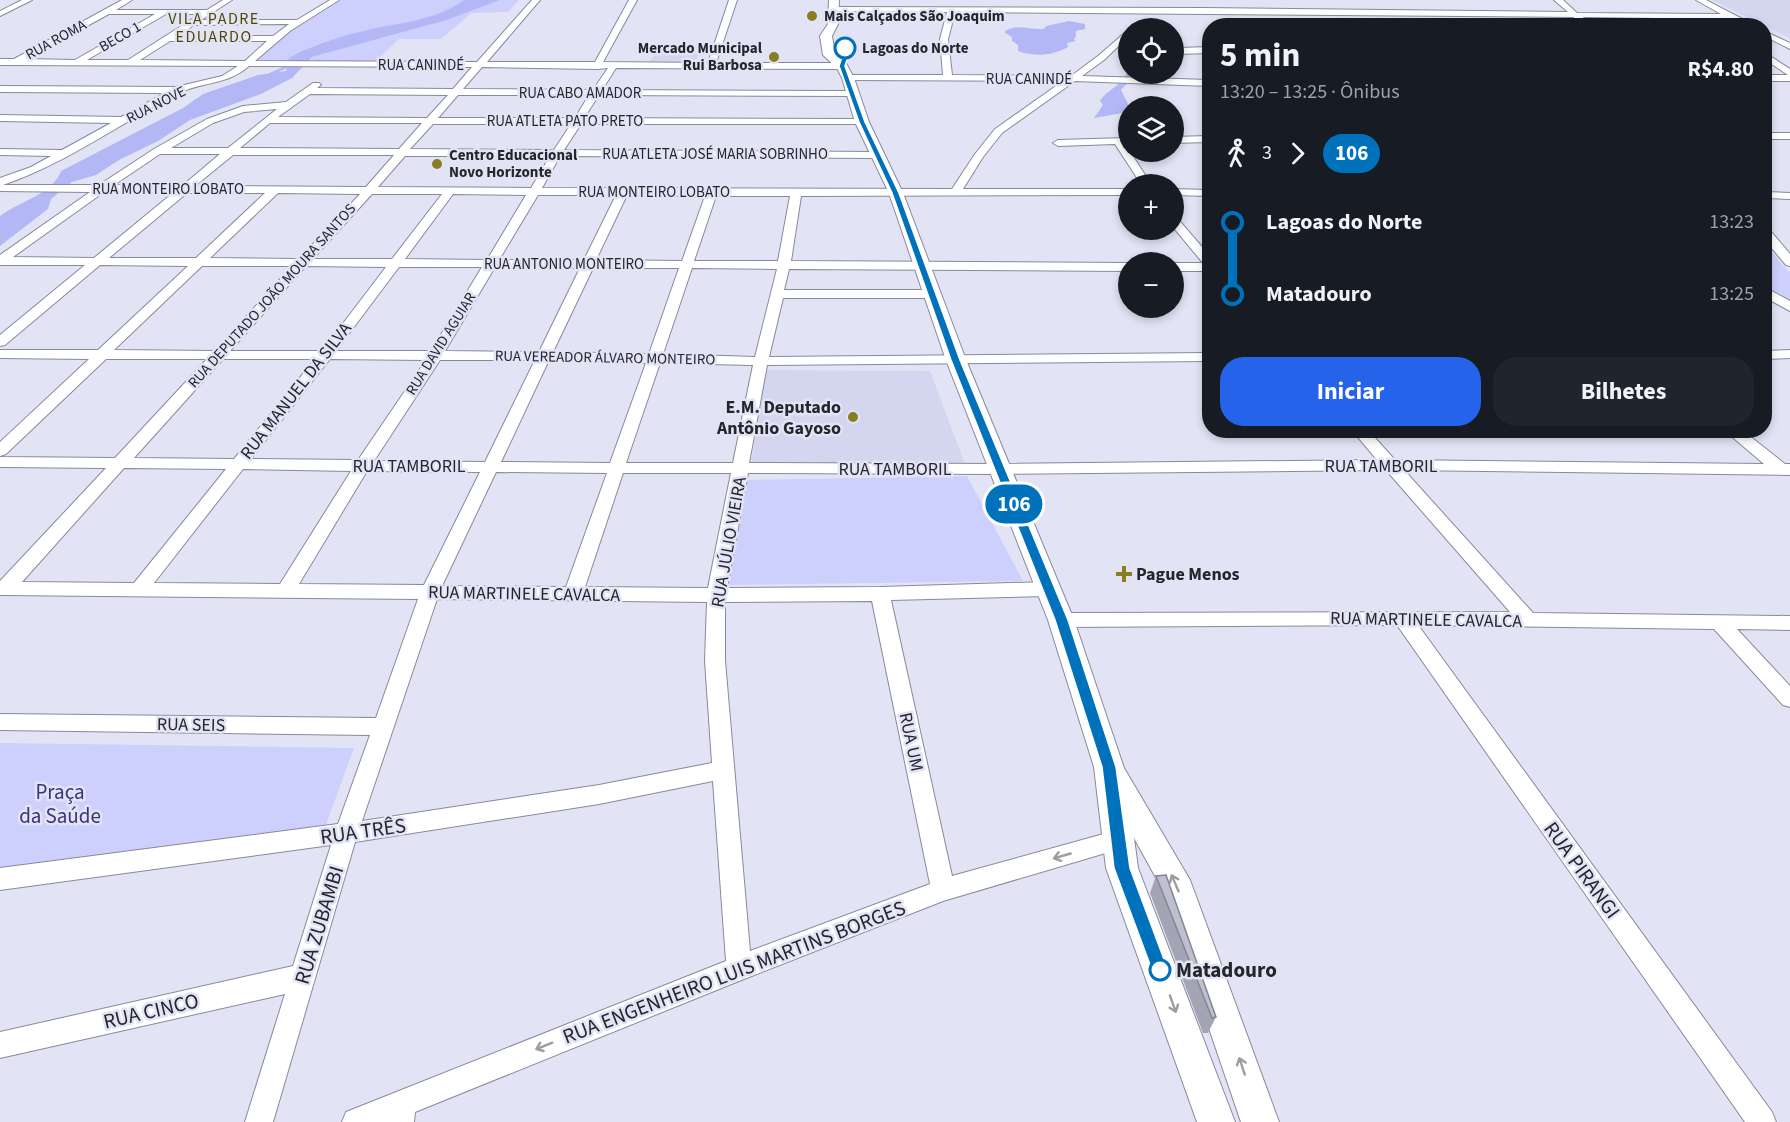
<!DOCTYPE html>
<html lang="pt">
<meta charset="utf-8">
<style>
body{margin:0;font-family:"Source Sans 3",sans-serif;background:#20242c;color:#f1f3f6;height:100vh;display:flex;flex-direction:column;font-size:22px;white-space:nowrap}
*{box-sizing:border-box;margin:0}
p{font-size:20px;color:#9ea1a6}
.icon{flex:none;width:33px;height:33px;fill:none;stroke:currentColor;stroke-width:2;stroke-linecap:round;stroke-linejoin:round}
.map{position:relative;flex:1;overflow:hidden}
.sheet{position:absolute;left:1202px;top:18px;width:570px;height:420px;display:flex;flex-direction:column;background:#171b24;border-radius:24px;box-shadow:0 3px 9px #0003}
.sheet>*{flex:none}
.badge{padding:0 12px;border-radius:20px;font-size:21px;line-height:39px}
.controls{position:absolute;left:1118px;top:18px;display:grid;gap:12px}
.controls a{display:grid;place-items:center;width:66px;height:66px;border-radius:50%;background:#171b24;box-shadow:0 3px 9px #0003;font-size:30px}
.map>.badge{position:absolute;translate:-50% -50%;box-shadow:0 0 0 3px #fff}
.legs{display:flex;align-items:center;gap:9px;height:66px;padding:0 18px;font-size:20px}
.legs p{margin-inline-start:auto}
.head{display:flex;align-items:center;justify-content:space-between;height:102px;padding:0 18px}
h1{font-size:33px;font-weight:700;line-height:45px}
.cta{display:flex;gap:12px;margin-top:auto;padding:12px 18px}
.cta a{flex:1;height:69px;border-radius:24px;background:#2563eb;color:#fff;font-size:24px;font-weight:700;line-height:69px;text-align:center}
.cta a+a{background:#20242c;color:#f1f3f6}
ul{padding:0 18px;list-style:none}
li{display:flex;align-items:center;gap:21px;height:72px;font-size:22px}
li i{display:grid;place-items:center;width:9px;height:100%;margin:0 8px;background:currentColor}
li i::after{content:'';width:15px;height:15px;margin:-8px;border:4px solid;border-radius:50%;background:#171b24}
li p{margin-inline-start:auto}
li:first-child i{background:linear-gradient(#0000 50%,currentColor 0)}
li:last-child i{background:linear-gradient(currentColor 50%,#0000 0)}
.map>svg:first-child{display:block}
.built{fill:#d4d6f0}
.green{fill:#cdd0fc}
.water{fill:#b4b7f6}
.lines{fill:none;stroke-linecap:round;stroke-linejoin:round}
.stream{stroke:#b4b7f6;stroke-width:3}
.minor-casing{stroke:#888999;stroke-width:2}
.tertiary-casing{stroke:#888999;stroke-width:2}
.minor{fill:#fff;fill-rule:evenodd}
.tertiary{fill:#fff;fill-rule:evenodd}
.wall{fill:#a3a5b4}
.building{fill:#bec0d1;stroke:#858692;stroke-width:1.5}
.oneway{stroke:#9d9da0}
.line-1{fill:#0072bc;stroke:#fff;stroke-width:1.5}
.poi-dot{fill:#897d23;stroke:#e2e4f6;stroke-width:2}
.stop-1-dot{fill:#fff;stroke:#0072bc;stroke-width:3}
.labels{text-anchor:middle;dominant-baseline:central;stroke-width:5;stroke-linejoin:round;paint-order:stroke}
.far-poi-label{font-size:15px;font-weight:bold;fill:#25252c;stroke:#e2e4f6;text-anchor:start}
.far-street-label{font-size:15px;fill:#25252c;stroke:#e2e4f6}
.far-stop-label{font-size:15px;font-weight:bold;fill:#25252c;stroke:#e2e4f6;text-anchor:start}
.far-neighbourhood-label{font-size:16px;letter-spacing:1.5px;fill:#4f4705;stroke:#e2e4f6}
.street-label{font-size:18px;fill:#25252c;stroke:#e2e4f6}
.poi-label{font-size:18px;font-weight:bold;fill:#25252c;stroke:#e2e4f6;text-anchor:end}
.near-park-label{font-size:21px;fill:#39337c;stroke:#e2e4f6}
.near-street-label{font-size:21px;fill:#25252c;stroke:#e2e4f6}
.near-stop-label{font-size:21px;font-weight:bold;fill:#25252c;stroke:#e2e4f6;text-anchor:start}
</style>
<div class="map">
<svg width="1790" height="1122" viewBox="0 0 1790 1122">
<rect width="100%" height="100%" fill="#e2e4f6"/>
<path class="built" d="M1712,0H1790V38L1738,13Z
M656,51H700L694,65L649,64Z
M766,370L930,371L965,464L751,463Z"/>
<path class="green" d="M341,0H464C459,3 454,8 449,11C408,31 317,29 290,63H252L278,39Z
M500,0H519L508,12L472,13L441,39H399L373,64L306,63L312,57L447,20Z
M1764,243L1790,273V302L1764,286Z
M967,476L1023,581L727,585L748,480Z
M0,743L354,748L324,830L0,872Z"/>
<path class="water" d="M464,0H500L447,20L312,57L292,78L261,94L190,120L158,141L119,160L96,175L72,182L51,199L48,209L0,246V216C18,202 53,194 61,171L183,108L203,94L258,75L286,71L289,58C313,44 345,35 372,29C405,22 436,20 464,0Z
M1069,21L1085,24V29L1076,31V36L1074,39L1076,41L1067,43L1068,47C1052,56 1035,57 1018,51V45L1012,41V37L1004,32C1016,23 1030,30 1044,29L1046,26Z
M1128,70V74H1136L1121,90L1129,106L1128,112L1094,118L1103,105L1100,101C1107,89 1123,86 1128,70Z"/>
<g class="lines">
<path class="stream" d="M264,77L295,63"/>
<defs>
<path id="minor" d="M22,0H32L0,16V11Z
M122,0H132L116,10H207L223,0H232L201,20H297L330,0H339L290,31L255,61L477,62L532,0H540L487,62H595L629,0H637L603,62L708,63L729,0H737L716,63H842L846,66L842,69L616,68L602,90L854,91L857,92V96L599,95L584,118L862,119L866,120V124H581L564,150L876,152L881,155L876,158L560,156L542,188L952,189L975,154L995,129L1063,81L845,80L843,78L848,75H943L940,39L947,12L831,11L830,9L834,7L1202,8L1568,12L1554,0H1563L1577,13L1721,14L1696,0H1706L1752,24L1742,26L1730,19L1583,17L1585,20L1581,22L1573,17L955,12L948,39L952,75L1071,76L1098,56L1128,30V37L1104,60L1082,76L1209,80V86L1075,81L1002,133L983,157L963,189H1128V195L801,196L791,261L1128,263V271L789,269L784,290H932L939,294L932,298H783L769,357L1209,353V361L767,365L749,463L1001,464L1377,460L1352,430H1368L1395,460L1764,464L1724,430H1742L1785,464H1790V475L1404,470L1533,613L1790,616V630L1737,629L1790,686V707L1783,705L1714,629L1418,625L1772,1112L1776,1122H1745L1397,625L1061,627L1054,625L1051,620L1054,615L1061,613L1510,612L1386,470L1001,474L748,473L727,588L880,587L1047,582L1054,584L1056,589L1054,594L1047,596L891,600L952,876L1118,830L1126,833L1130,840L1126,847L943,901L739,981L415,1112L414,1122H342L346,1112L726,961L713,781L599,804L355,842L273,1122H245L285,994L0,1058V1032L293,966L331,845L0,890V868L338,824L370,735L0,730V714L376,718L418,599L0,595V581L106,468L0,467V457L115,458L207,359H106L6,454L0,456V442L89,359L0,358V350H98L188,266L100,265L5,345L0,346V335L85,265H0V255L90,192L0,191V178L31,167L51,156L0,155V149L62,150L111,123L0,121V115L121,117L165,93L0,92V86L176,87L222,76L238,66L0,65V59H14ZM109,14H155L75,60L26,59ZM166,14H200L128,60H87ZM289,24L273,36H178L194,25ZM170,41H267L245,61L140,60ZM249,66L472,67L453,89L317,88L321,85L319,83H313L286,102L243,106L207,119L154,149L99,185H3C65,164 119,124 177,94C202,81 226,86 249,66ZM482,67L597,69L608,68L593,90L463,89ZM310,94L448,95L427,118L278,117ZM458,95H589L575,118H438ZM277,109L228,148H171L213,123L244,112ZM270,123H422L399,149L240,148ZM433,124H571L554,150L410,149ZM160,154H220L182,186L114,185ZM233,155H394L366,187L195,186ZM405,156H550L531,188L378,187ZM104,192H174L94,258L13,257ZM187,193H265L196,258H109ZM278,193L360,194L299,259L210,258ZM372,194H442L392,259H313ZM453,194L526,195L487,260L405,259ZM538,195H616L584,260H499ZM627,195L705,196L682,261L596,260ZM716,196H790L778,261H694ZM202,266H292L215,351L114,350ZM306,266L386,267L322,351H230ZM399,267H482L431,351H336ZM495,267L580,268L539,352L445,351ZM593,268H679L649,354L553,352ZM692,268L777,269L755,357L663,354ZM223,359H315L234,459L134,458ZM330,359L426,360L358,460L251,459ZM440,360H535L485,462L374,461ZM549,360L646,363L610,463L501,462ZM660,363L753,365L733,463H626ZM124,468L226,469L134,583L22,582ZM243,469L351,471L280,584L154,583ZM367,471L480,472L424,585L299,584ZM496,472L607,473L566,587L442,586ZM623,473H731L708,588L585,587ZM437,599L707,602L705,661L712,763L599,785L362,821ZM872,601L930,884L750,951L725,661V602Z
M1764,31L1790,43V49L1764,36Z
M1209,47V53L1179,54L1175,51L1179,48Z
M1764,52L1790,69V81H1764V75H1788L1764,59Z
M1764,133H1790V139H1764Z
M1209,136V142L1173,143V137Z
M1128,138V144H1125L1151,184H1141L1115,144L1058,146L1053,143L1058,140Z
M1173,189L1209,190V196L1173,195Z
M1764,192L1790,193V199L1764,198Z
M1173,216L1177,218L1209,255V271H1173V263H1203L1173,227Z
M1764,227L1768,228L1790,254V266L1786,265L1764,239Z
M1764,287L1790,301V311L1764,297Z
M1790,350V358L1764,359V351Z"/>
<path id="tertiary" d="M829,0H839L838,24L832,36L835,54L846,63L854,78L869,122L903,193L966,360L1074,620L1124,768L1190,880L1279,1122H1241L1160,885L1134,838L1138,868L1235,1122H1197L1106,868L1094,767L1048,620L946,360L889,193L855,122L842,78L837,68L823,55L820,36L828,24Z"/>
</defs>
<use href="#minor" class="minor-casing"/>
<use href="#tertiary" class="tertiary-casing"/>
<use href="#minor" class="minor"/>
<use href="#tertiary" class="tertiary"/>
</g>
<path class="wall" d="M1156,876L1216,1017L1208,1033H1203L1150,893Z"/>
<path class="building" d="M1166,875L1216,1017L1212,1018L1156,876Z"/>
<defs><path id="oneway-shaft" d="M-6 0H5M1.5-3L5.5 0L1.5 3" fill="none" stroke-width="1.6" stroke-linecap="round" stroke-linejoin="round" transform="scale(1.5)"/></defs>
<g class="oneway">
<use href="#oneway-shaft" transform="translate(1062 856) rotate(164)"/>
<use href="#oneway-shaft" transform="translate(1175 883) rotate(-113)"/>
<use href="#oneway-shaft" transform="translate(1173 1004) rotate(70)"/>
<use href="#oneway-shaft" transform="translate(544 1046) rotate(158)"/>
<use href="#oneway-shaft" transform="translate(1242 1066) rotate(-108)"/>
</g>
<path class="line-1" d="M845,46L849,54L845,66L865,122L899,193L960,360L1068,620L1116,767L1130,868L1168,970L1166,976L1160,978L1154,976L1152,970L1114,868L1102,767L1055,620L951,360L892,193L859,122L839,66L843,54L842,48Z"/>
<g class="poi-dot">
<circle cx="812" cy="16" r="6"/>
<circle cx="774" cy="57" r="6"/>
<circle cx="437" cy="164" r="6"/>
<circle cx="853" cy="417" r="6"/>
<path d="M1121 565h6v6h6v6h-6v6h-6v-6h-6v-6h6z"/>
</g>
<g class="stop-1-dot">
<circle cx="845" cy="48" r="10"/>
<circle cx="1160" cy="970" r="10"/>
</g>
<g class="labels">
<g class="far-poi-label">
<text x="824" y="16">Mais Calçados São Joaquim</text>
<text x="762" y="48" text-anchor="end">Mercado Municipal<tspan x="762" dy="17">Rui Barbosa</tspan></text>
<text x="449" y="155">Centro Educacional<tspan x="449" dy="17">Novo Horizonte</tspan></text>
</g>
<g class="far-street-label">
<text transform="translate(120 37) rotate(-30)">BECO 1</text>
<text transform="translate(56 40) rotate(-29)">RUA ROMA</text>
<text x="421" y="65">RUA CANINDÉ</text>
<text x="1029" y="79">RUA CANINDÉ</text>
<text x="580" y="93">RUA CABO AMADOR</text>
<text transform="translate(156 105) rotate(-27)">RUA NOVE</text>
<text x="565" y="121">RUA ATLETA PATO PRETO</text>
<text x="715" y="154">RUA ATLETA JOSÉ MARIA SOBRINHO</text>
<text x="168" y="189">RUA MONTEIRO LOBATO</text>
<text x="654" y="192">RUA MONTEIRO LOBATO</text>
<text x="564" y="264">RUA ANTONIO MONTEIRO</text>
<text transform="translate(272 296) rotate(-48)">RUA DEPUTADO JOÃO MOURA SANTOS</text>
<text transform="translate(441 344) rotate(-58)">RUA DAVID AGUIAR</text>
<text transform="translate(605 358) rotate(1)">RUA VEREADOR ÁLVARO MONTEIRO</text>
</g>
<g class="far-stop-label">
<text x="862" y="48">Lagoas do Norte</text>
</g>
<g class="far-neighbourhood-label">
<text x="214" y="19">VILA PADRE<tspan x="214" dy="18">EDUARDO</tspan></text>
</g>
<g class="street-label">
<text transform="translate(296 391) rotate(-52)">RUA MANUEL DA SILVA</text>
<text x="409" y="466">RUA TAMBORIL</text>
<text x="1381" y="466">RUA TAMBORIL</text>
<text x="895" y="469">RUA TAMBORIL</text>
<text transform="translate(729 542) rotate(-80)">RUA JÚLIO VIEIRA</text>
<text transform="translate(524 594) rotate(1)">RUA MARTINELE CAVALCA</text>
<text transform="translate(1426 620) rotate(1)">RUA MARTINELE CAVALCA</text>
<text transform="translate(191 725) rotate(1)">RUA SEIS</text>
<text transform="translate(911 742) rotate(78)">RUA UM</text>
</g>
<g class="poi-label">
<text x="841" y="407">E.M. Deputado<tspan x="841" dy="21">Antônio Gayoso</tspan></text>
<text x="1136" y="574" text-anchor="start">Pague Menos</text>
</g>
<g class="near-park-label">
<text x="60" y="792">Praça<tspan x="60" dy="24">da Saúde</tspan></text>
</g>
<g class="near-street-label">
<text transform="translate(363 831) rotate(-8)">RUA TRÊS</text>
<text transform="translate(1582 870) rotate(54)">RUA PIRANGI</text>
<text transform="translate(319 925) rotate(-73)">RUA ZUBAMBI</text>
<text transform="translate(734 972) rotate(-21)">RUA ENGENHEIRO LUIS MARTINS BORGES</text>
<text transform="translate(151 1011) rotate(-13)">RUA CINCO</text>
</g>
<g class="near-stop-label">
<text x="1176" y="970">Matadouro</text>
</g>
</g>
</svg>
<div class="controls">
<a><svg class="icon" aria-label="locate" viewBox="0 0 24 24"><circle cx="12" cy="12" r="6"/><path d="M12 2v4M12 18v4M2 12h4M18 12h4"/></svg></a>
<a><svg class="icon" aria-label="layers" viewBox="0 0 24 24"><path d="M12 4l9 5-9 5-9-5zM3 14l9 5 9-5"/></svg></a>
<a>+</a>
<a>−</a>
</div>
<b class="badge" style="left:1014px;top:504px;background:#0072bc;color:#fff">106</b>
<section class="sheet">
<div class="head"><div><h1>5 min</h1><p>13:20 – 13:25 · Ônibus</p></div><b>R$4.80</b></div>
<div class="legs"><svg class="icon" aria-label="walk" viewBox="0 0 24 24"><circle cx="13" cy="4" r="2"/><path d="M13 8l-2 6 4 7M11 14l-3 7M7 12l3-4h3l4 4"/></svg>3<svg class="icon" aria-label="forward" viewBox="0 0 24 24"><path d="M9 5l7 7-7 7"/></svg><b class="badge" style="background:#0072bc;color:#fff">106</b></div>
<ul>
<li><i style="color:#0072bc"></i><b>Lagoas do Norte</b><p>13:23</p></li>
<li><i style="color:#0072bc"></i><b>Matadouro</b><p>13:25</p></li>
</ul>
<div class="cta"><a>Iniciar</a><a>Bilhetes</a></div>
</section>
</div>
